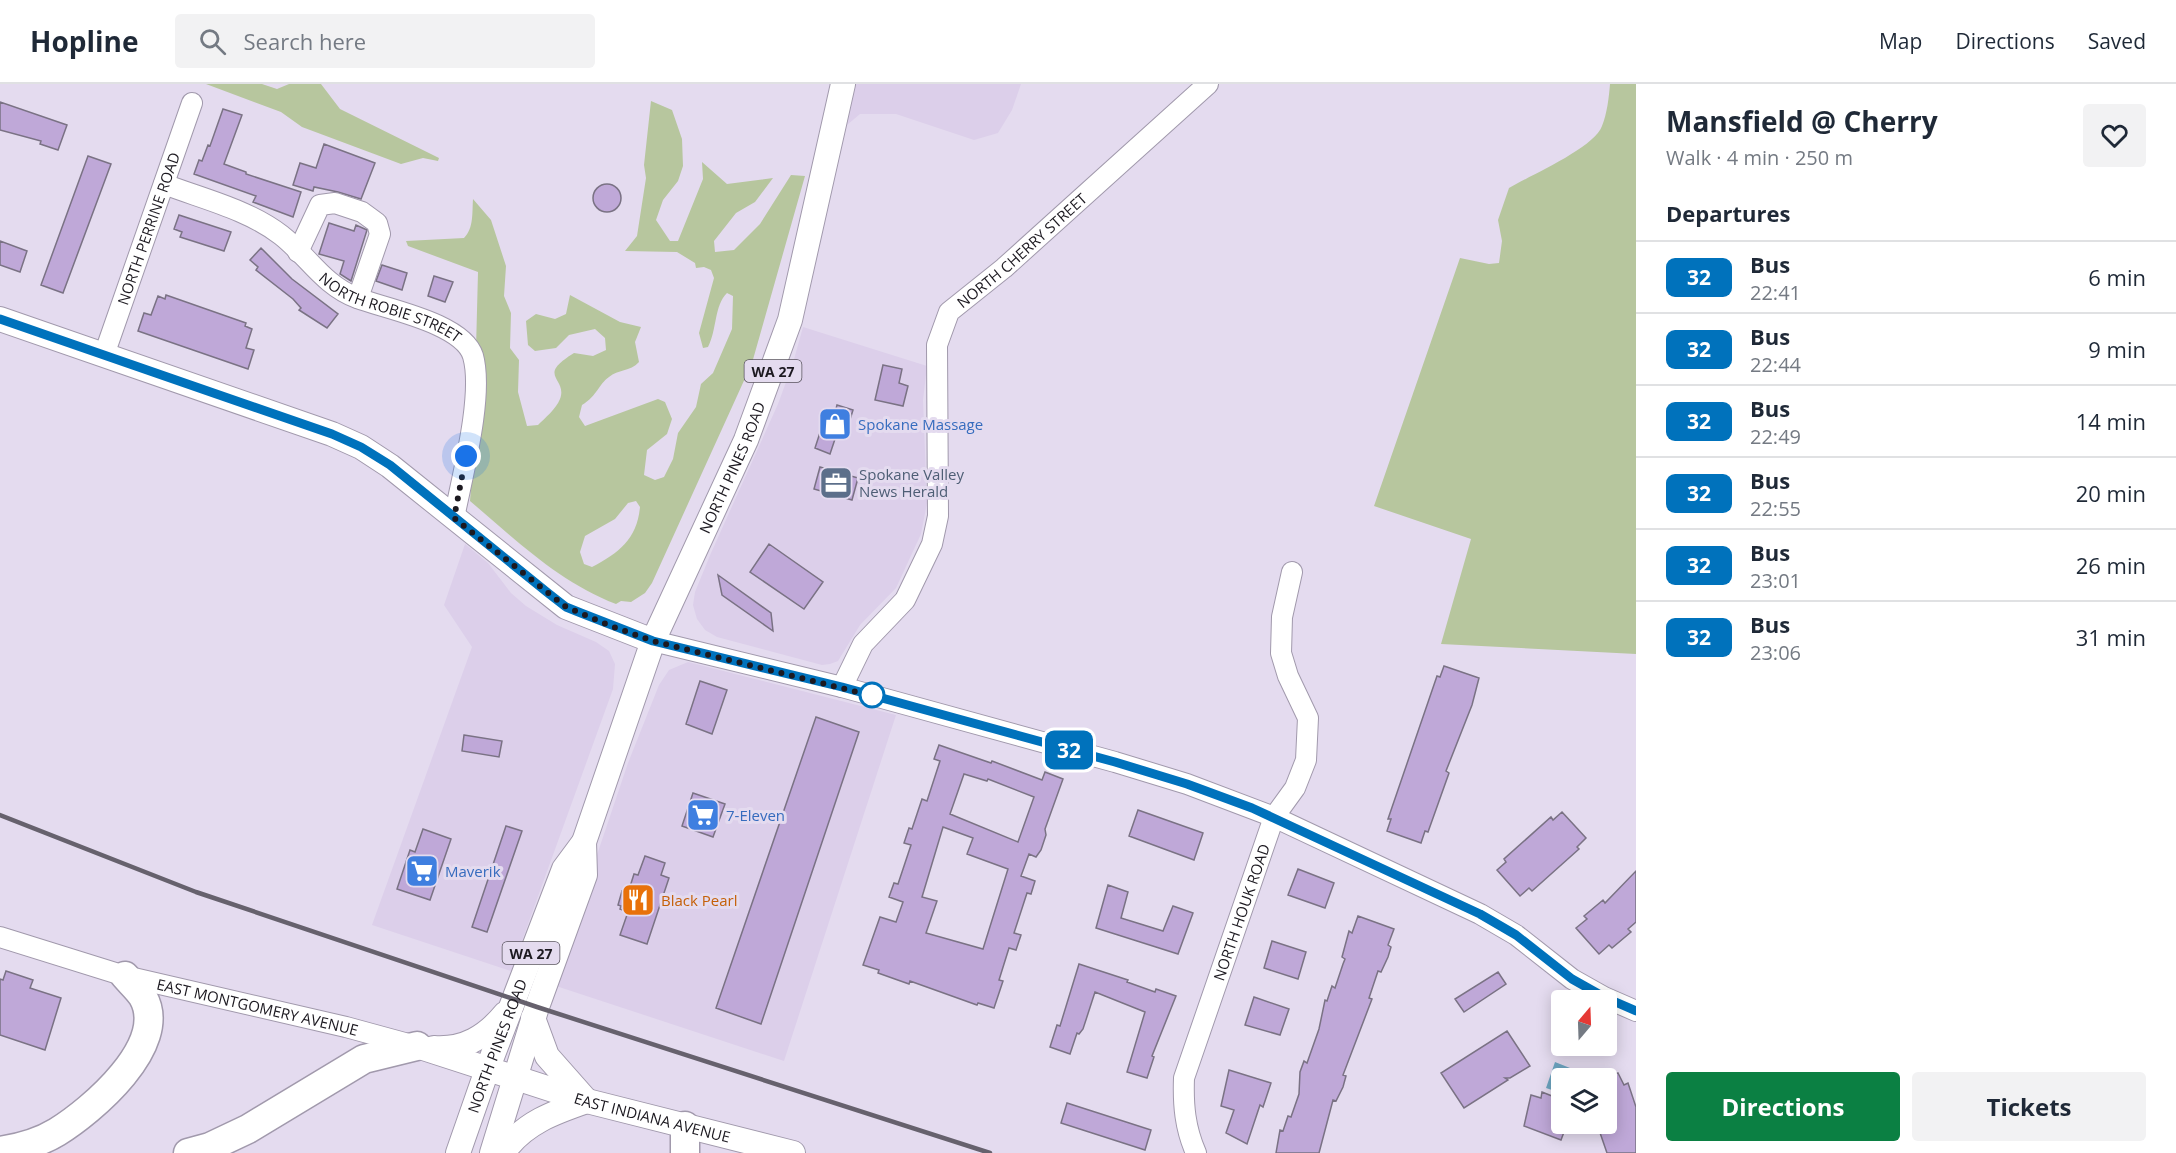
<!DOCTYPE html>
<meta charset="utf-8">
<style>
body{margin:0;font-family:"Open Sans",sans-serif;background:#f2f2f3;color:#1f2937;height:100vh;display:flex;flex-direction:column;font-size:22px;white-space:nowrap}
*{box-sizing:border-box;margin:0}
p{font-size:20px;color:#747a83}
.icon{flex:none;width:33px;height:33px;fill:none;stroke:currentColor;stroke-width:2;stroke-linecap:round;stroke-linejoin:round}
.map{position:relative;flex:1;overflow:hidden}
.sheet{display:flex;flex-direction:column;background:#fff;width:540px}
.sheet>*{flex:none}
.badge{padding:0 12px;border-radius:9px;font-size:21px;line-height:39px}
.needle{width:39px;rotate:19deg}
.fabs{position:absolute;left:1551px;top:906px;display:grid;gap:12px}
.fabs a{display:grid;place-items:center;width:66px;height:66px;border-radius:6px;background:#fff;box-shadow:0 3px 15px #0003;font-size:30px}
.you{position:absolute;width:30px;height:30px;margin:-15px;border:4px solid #fff;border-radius:50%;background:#1a73e8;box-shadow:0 0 0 9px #1a73e833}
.map>.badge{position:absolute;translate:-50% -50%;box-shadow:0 0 0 3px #fff}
h2{padding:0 30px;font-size:22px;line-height:54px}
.round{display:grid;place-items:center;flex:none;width:63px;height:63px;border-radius:6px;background:#f2f2f3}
.overview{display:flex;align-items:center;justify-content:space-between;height:102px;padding:0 30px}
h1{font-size:28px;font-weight:700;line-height:45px}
.button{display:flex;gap:12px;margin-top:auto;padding:12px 30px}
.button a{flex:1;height:69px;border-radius:6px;background:#0b8043;color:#fff;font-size:24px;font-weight:700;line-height:69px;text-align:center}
.button a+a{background:#f2f2f3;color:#1f2937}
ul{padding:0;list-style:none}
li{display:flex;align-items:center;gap:18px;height:72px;padding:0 30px;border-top:2px solid #e0e1e3}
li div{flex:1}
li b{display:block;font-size:22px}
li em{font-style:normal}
li .badge{min-width:66px;font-weight:700;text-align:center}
header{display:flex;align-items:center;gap:36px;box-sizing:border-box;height:84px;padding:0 30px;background:#fff;border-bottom:2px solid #e0e1e3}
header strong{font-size:28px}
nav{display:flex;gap:33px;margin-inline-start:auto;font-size:21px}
.search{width:420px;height:54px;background:#f2f2f3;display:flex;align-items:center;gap:15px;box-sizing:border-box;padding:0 21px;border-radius:6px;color:#747a83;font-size:22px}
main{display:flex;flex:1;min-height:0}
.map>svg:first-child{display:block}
.built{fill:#dccfea}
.green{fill:#b7c69e;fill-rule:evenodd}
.water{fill:#6da5c1}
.building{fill:#bfa8d8;stroke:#7a7284;stroke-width:1.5;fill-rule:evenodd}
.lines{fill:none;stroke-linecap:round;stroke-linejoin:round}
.minor-casing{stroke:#a199ac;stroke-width:22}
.major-casing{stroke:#a199ac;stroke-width:26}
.highway-casing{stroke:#a199ac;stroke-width:31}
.minor{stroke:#fff;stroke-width:20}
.major{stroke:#fff;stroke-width:24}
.highway{stroke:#fff;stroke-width:28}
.rail{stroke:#66616d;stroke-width:4.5}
.line-casing{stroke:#fff;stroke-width:14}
.line{stroke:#0072bc;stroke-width:9}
.walk{stroke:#1c1920;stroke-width:6;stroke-dasharray:0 10.8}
.stop-dot{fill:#fff;stroke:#0072bc;stroke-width:3}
.labels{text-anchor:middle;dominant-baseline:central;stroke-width:6;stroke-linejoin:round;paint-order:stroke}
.shield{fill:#e4dbef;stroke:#58535e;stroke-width:1.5}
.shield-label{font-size:14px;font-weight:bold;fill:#1c1920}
.street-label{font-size:15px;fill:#1c1920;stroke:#e4dbef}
.shop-label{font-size:15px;fill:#366cbe;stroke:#e4dbef;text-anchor:start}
.service-label{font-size:15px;fill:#4e5e75;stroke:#e4dbef;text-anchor:start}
.food-label{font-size:15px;fill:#c56008;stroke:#e4dbef;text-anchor:start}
</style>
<header>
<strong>Hopline</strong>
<div class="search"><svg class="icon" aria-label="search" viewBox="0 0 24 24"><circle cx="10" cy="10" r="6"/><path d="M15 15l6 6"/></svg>Search here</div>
<nav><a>Map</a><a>Directions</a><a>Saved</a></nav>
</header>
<main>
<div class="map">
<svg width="1636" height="1069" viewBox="0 0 1636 1069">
<rect width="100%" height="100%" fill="#e4dbef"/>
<path class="built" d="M855,0H1021L1012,26L998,49L974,56L896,30H860L847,41Z
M803,243L927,282L923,316L927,419L921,450L896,504L860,541L838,577L830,580L822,581L717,553L705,546L697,535L693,521L695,508L711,469L778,320L793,279Z
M465,460L488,479L511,509L526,522L557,541L596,558L609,567L615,580L613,605L511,887L372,841L472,563L444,521Z
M688,578L896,631L784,977L553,901L628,679L659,601L669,586Z"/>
<path class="green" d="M206,0H262L277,5L289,0H321L340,25L439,74L438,77L423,74L401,80L302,43L281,28Z
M1610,0H1636V570L1441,560L1471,455L1374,422L1460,174L1489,180L1499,179L1502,157L1498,136L1509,104C1531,91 1594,64 1602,42C1607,30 1609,13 1610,0Z
M651,17L672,26L682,55L683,82L678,97L663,116L656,136L670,157H678L703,95L702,78L727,100L773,94L755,118L736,129L714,157L715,168L734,166L760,140L791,91L805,92L752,279L652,499L645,509L631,518L621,517L616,520C559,498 516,456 470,417L479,299L476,265L478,188L408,162L406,157L464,154C474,144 472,128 473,115L491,136L506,182L504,212L511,229L510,264L519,276L518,308L527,342L538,341C545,334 556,325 560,315C568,293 535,293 574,269L593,272L606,266L605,254L595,245L569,251L556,264L535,267L528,261L526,237L536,230L555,235L566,230L570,211L620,238L641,243L635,258L639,278C630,288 618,285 609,293C598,301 598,311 582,321L579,333L585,342L658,315L665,318L672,335L667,350L647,366L644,391L655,396L664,393L673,375L678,349L696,323L701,300L713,289L732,245L733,212L727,209C714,222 717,246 708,263L703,264L699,249L714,194L711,186L704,183L696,184L695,179L677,168L625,167L637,152L646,94L644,81ZM636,417L640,423C637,455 619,469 592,483L584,480L580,468L585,452L615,435L628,419Z"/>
<path class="water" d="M1555,978L1570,984L1567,994H1562L1561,1009L1546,1004Z"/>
<path class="building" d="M0,18L67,41L58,66L40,60L41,57L0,46Z
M223,25L242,31L224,80L246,88V90L301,108L293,133L253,118L256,112L194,90L199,76L202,77L208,61L210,62Z
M324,60L375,79L361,115L338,108L314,103L313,107L293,101L300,79L316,84Z
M88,72L111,80L63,209L41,201Z
M593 114a14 14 0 1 1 28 0a14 14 0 1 1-28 0Z
M179,131L231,148L224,167L180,153L182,148L174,145Z
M329,139L354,147L356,141L367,146L351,197L340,190L344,177L319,170Z
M0,157L27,167L20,188L0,181Z
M261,164L292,195L338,230L327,244L299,226L301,224L293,215L256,186L258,183L250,176Z
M382,181L407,189L402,206L376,197Z
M434,192L453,198L445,218L428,212Z
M166,211L246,239L245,242L252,245L246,264L254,266L248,285L138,247L144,229L151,231L158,212L165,215Z
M883,281L902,285L899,299L908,302L903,322L875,316Z
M837,321L853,326L844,355L836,352L830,370L815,364L827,327L835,329Z
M820,383L858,394L852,416L814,405Z
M769,460L823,498L804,525L750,488Z
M718,491L771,529L773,547L722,511Z
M1444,582L1479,594L1472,621L1446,687L1449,689L1428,748L1425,747L1421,759L1387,747L1391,735H1388L1437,592L1440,593Z
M700,597L727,606L712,650L686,640Z
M816,633L859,648L761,940L716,924Z
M464,651L502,657L499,673L462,667Z
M939,661L991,679L992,677L1042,696L1045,688L1063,695L1045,745L1046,751L1041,766L1036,773L1029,770L1021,792L1035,797L1031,810L1027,809L1014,849L1021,851L1016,866L1009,864L999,896L1003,897L994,924L978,919L977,921L910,897L909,900L878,889L879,886L863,881L880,833L896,838L903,818L889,813L894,799L898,800L911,761L904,759L909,744L912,745L922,715L927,717L940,677L934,675ZM964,690L987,697L988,695L1034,713L1018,758L950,730ZM943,743L973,754L967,770L1008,785L983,865L926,849L937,817L922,813Z
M693,709L725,720L713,753L682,742Z
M1138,726L1203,749L1194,776L1129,752Z
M1562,728L1586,754L1577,763L1579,765L1532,807L1529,804L1520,812L1497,786L1506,778L1504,775L1551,733L1553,736Z
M506,742L522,747L487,848L472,843Z
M423,745L451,755L430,816L397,805L410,766L415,768Z
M645,772L665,779L661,791L669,794L647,860L620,851L628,828L620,825L621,822L618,821L622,807L628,809L634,790L638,791Z
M1298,785L1334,799L1325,824L1288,811Z
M1636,787V838L1628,845L1631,848L1612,864L1609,861L1599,870L1576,844L1587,835L1584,832L1603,816L1605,819Z
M1108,801L1128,808L1121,834L1163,847L1173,822L1193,829L1178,870L1096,844Z
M1358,832L1394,845L1388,861L1391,863L1388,873L1381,888L1378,887L1369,914L1372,915L1343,991L1346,992L1343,1003L1336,1017L1333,1016L1319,1069H1276L1280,1046L1283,1047L1288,1032L1291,1033L1299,1010L1300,988L1304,977L1307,979L1319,945L1325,916L1327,917L1332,902L1335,904L1343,880L1345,875L1342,873L1349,847L1352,849Z
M1272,857L1306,868L1298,895L1264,884Z
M1079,880L1128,896L1127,898L1155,908L1156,905L1176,912L1152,972L1154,973L1147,994L1127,988L1145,928L1095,908L1083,945L1079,950L1077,949L1070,970L1050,963L1057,941L1060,942Z
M6,887L33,896L30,904L61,914L45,966L0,951V895L3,896Z
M1498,888L1506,900L1464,928L1455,915Z
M1254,913L1289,925L1280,951L1245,941Z
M1507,947L1530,982L1510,994H1505L1508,996L1464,1024L1441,989Z
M1229,986L1271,999L1263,1023L1260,1021L1247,1060L1226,1049L1234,1026L1221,1022Z
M1618,989L1624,1001L1628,999L1636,1023V1069H1607L1597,1040H1606V993Z
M1542,1008L1562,1016V1040H1567L1561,1056L1524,1042L1531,1011L1541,1014Z
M1067,1019L1151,1046L1145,1066L1061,1039Z"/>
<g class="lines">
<defs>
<g id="minor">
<path id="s1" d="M164,100C203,115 247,125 281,151C308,172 323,201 357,214C386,225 463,239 473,272C484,311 462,393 454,434"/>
<path d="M298,168L320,121L335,119L362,128L377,139L380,150L358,214"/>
<path id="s2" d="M104,271L192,19"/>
<path d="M653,557L842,603L1115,678L1187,700L1274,733L1480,830L1516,851L1572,895L1604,913L1636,927"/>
<path id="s3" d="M842,603L863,560L905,516L932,460L938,432L937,261L949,228L1004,184L1208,0"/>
<path id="s4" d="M0,853L125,892L346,943L412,961"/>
<path id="s5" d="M1196,1069C1185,1044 1183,1021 1184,994L1274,733L1295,704L1306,676L1308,634L1288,592L1281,569L1282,533L1292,488"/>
</g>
<g id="major">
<path d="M0,235L332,350L361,363L390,382L566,523L653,557"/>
<path d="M533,934L547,972L585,1015"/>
<path id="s6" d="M417,962L587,1017L793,1069"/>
<path d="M434,964C464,966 486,953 505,930"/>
<path id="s7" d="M458,1069L487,986L564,785L584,758L653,557L746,356L790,236L843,0"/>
<path d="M492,1069L537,923L585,791L584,758"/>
<path d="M503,1069C523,1039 555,1028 587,1017"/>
</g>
<path id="highway" d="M685,1042V1069
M0,1067C20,1064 39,1059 57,1048C91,1027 170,961 143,913C139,906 131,899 125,892
M188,1069L210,1063L248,1045L364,975L417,962"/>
</defs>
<use href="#minor" class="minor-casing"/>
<use href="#major" class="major-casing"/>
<use href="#highway" class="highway-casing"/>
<use href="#minor" class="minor"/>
<use href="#major" class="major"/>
<use href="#highway" class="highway"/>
<path class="rail" d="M0,731L196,808L537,923L990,1069"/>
</g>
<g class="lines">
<defs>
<path id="line" d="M0,235L332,350L361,363L390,381L548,509L566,523L581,529L653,557L842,603L1115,678L1187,700L1252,724L1480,830L1516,851L1572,895L1604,913L1636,927"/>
</defs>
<use href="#line" class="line-casing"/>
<use href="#line" class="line"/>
<path class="walk" d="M466,372L454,434L566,523L611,542L653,557L881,614L872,611"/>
</g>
<defs>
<symbol id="shop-square" viewBox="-11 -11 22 22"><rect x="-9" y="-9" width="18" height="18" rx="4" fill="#3f7fe0" stroke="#e4dbef"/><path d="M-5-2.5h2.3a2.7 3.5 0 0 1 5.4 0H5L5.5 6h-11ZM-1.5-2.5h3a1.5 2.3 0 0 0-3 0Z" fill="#fff"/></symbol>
<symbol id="office-square" viewBox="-11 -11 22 22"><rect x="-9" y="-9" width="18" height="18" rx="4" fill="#5c6f8a" stroke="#e4dbef"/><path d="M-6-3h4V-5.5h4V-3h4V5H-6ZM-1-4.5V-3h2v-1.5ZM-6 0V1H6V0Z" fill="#fff"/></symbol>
<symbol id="supermarket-square" viewBox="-11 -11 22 22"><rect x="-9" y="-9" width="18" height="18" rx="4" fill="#3f7fe0" stroke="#e4dbef"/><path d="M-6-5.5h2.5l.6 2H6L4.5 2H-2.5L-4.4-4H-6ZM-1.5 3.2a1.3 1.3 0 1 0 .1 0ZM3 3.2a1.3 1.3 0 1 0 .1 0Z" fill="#fff"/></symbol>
<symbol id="restaurant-square" viewBox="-11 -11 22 22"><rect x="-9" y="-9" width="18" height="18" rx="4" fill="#e8710a" stroke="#e4dbef"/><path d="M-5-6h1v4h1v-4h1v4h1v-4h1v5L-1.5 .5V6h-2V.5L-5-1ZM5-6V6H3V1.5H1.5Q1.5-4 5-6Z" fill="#fff"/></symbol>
</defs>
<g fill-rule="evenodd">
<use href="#shop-square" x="816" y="321" width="38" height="38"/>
<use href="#office-square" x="817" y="380" width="38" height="38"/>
<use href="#supermarket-square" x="684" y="712" width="38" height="38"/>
<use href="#supermarket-square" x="403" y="768" width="38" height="38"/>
<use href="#restaurant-square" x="619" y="797" width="38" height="38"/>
</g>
<circle class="stop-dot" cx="872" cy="611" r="12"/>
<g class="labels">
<g class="shield">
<rect x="744.5" y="276" width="57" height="22" rx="4.5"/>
<rect x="502.5" y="858" width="57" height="22" rx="4.5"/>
</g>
<g class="shield-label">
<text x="773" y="287">WA 27</text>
<text x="531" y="869">WA 27</text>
</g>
<g class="street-label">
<text stroke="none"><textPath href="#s2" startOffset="134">NORTH PERRINE ROAD</textPath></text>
<text stroke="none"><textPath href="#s3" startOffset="501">NORTH CHERRY STREET</textPath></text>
<text stroke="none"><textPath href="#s1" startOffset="262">NORTH ROBIE STREET</textPath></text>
<text stroke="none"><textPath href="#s7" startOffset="740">NORTH PINES ROAD</textPath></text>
<text stroke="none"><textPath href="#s5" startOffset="252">NORTH HOUK ROAD</textPath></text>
<text stroke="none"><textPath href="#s4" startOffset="267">EAST MONTGOMERY AVENUE</textPath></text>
<text stroke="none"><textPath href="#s7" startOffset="114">NORTH PINES ROAD</textPath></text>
<text stroke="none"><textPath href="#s6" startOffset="246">EAST INDIANA AVENUE</textPath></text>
</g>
<g class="shop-label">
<text x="858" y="340">Spokane Massage</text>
<text x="726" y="731">7-Eleven</text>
<text x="445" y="787">Maverik</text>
</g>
<g class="service-label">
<text x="859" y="390">Spokane Valley<tspan x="859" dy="17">News Herald</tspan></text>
</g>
<g class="food-label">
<text x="661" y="816">Black Pearl</text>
</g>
</g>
</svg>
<div class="fabs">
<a><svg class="needle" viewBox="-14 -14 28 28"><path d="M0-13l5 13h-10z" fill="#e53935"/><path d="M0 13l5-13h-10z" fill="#747a83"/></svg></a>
<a><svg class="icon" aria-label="layers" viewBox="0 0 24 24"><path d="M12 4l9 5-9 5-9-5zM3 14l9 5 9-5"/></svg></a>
</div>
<div class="you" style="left:466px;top:372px"></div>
<b class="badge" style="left:1069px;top:666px;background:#0072bc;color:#fff">32</b>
</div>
<section class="sheet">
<div class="overview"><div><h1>Mansfield @ Cherry</h1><p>Walk · 4 min · 250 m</p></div><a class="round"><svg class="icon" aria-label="heart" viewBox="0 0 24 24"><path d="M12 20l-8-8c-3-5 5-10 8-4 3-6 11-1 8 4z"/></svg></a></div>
<h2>Departures</h2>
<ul>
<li><span class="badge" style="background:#0072bc;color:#fff">32</span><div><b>Bus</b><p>22:41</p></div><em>6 min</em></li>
<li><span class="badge" style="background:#0072bc;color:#fff">32</span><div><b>Bus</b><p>22:44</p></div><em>9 min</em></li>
<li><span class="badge" style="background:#0072bc;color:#fff">32</span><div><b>Bus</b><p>22:49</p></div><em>14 min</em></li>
<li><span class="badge" style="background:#0072bc;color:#fff">32</span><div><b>Bus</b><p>22:55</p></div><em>20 min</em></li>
<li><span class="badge" style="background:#0072bc;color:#fff">32</span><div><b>Bus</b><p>23:01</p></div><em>26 min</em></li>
<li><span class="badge" style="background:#0072bc;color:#fff">32</span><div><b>Bus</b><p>23:06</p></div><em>31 min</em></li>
</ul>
<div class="button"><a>Directions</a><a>Tickets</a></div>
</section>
</main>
